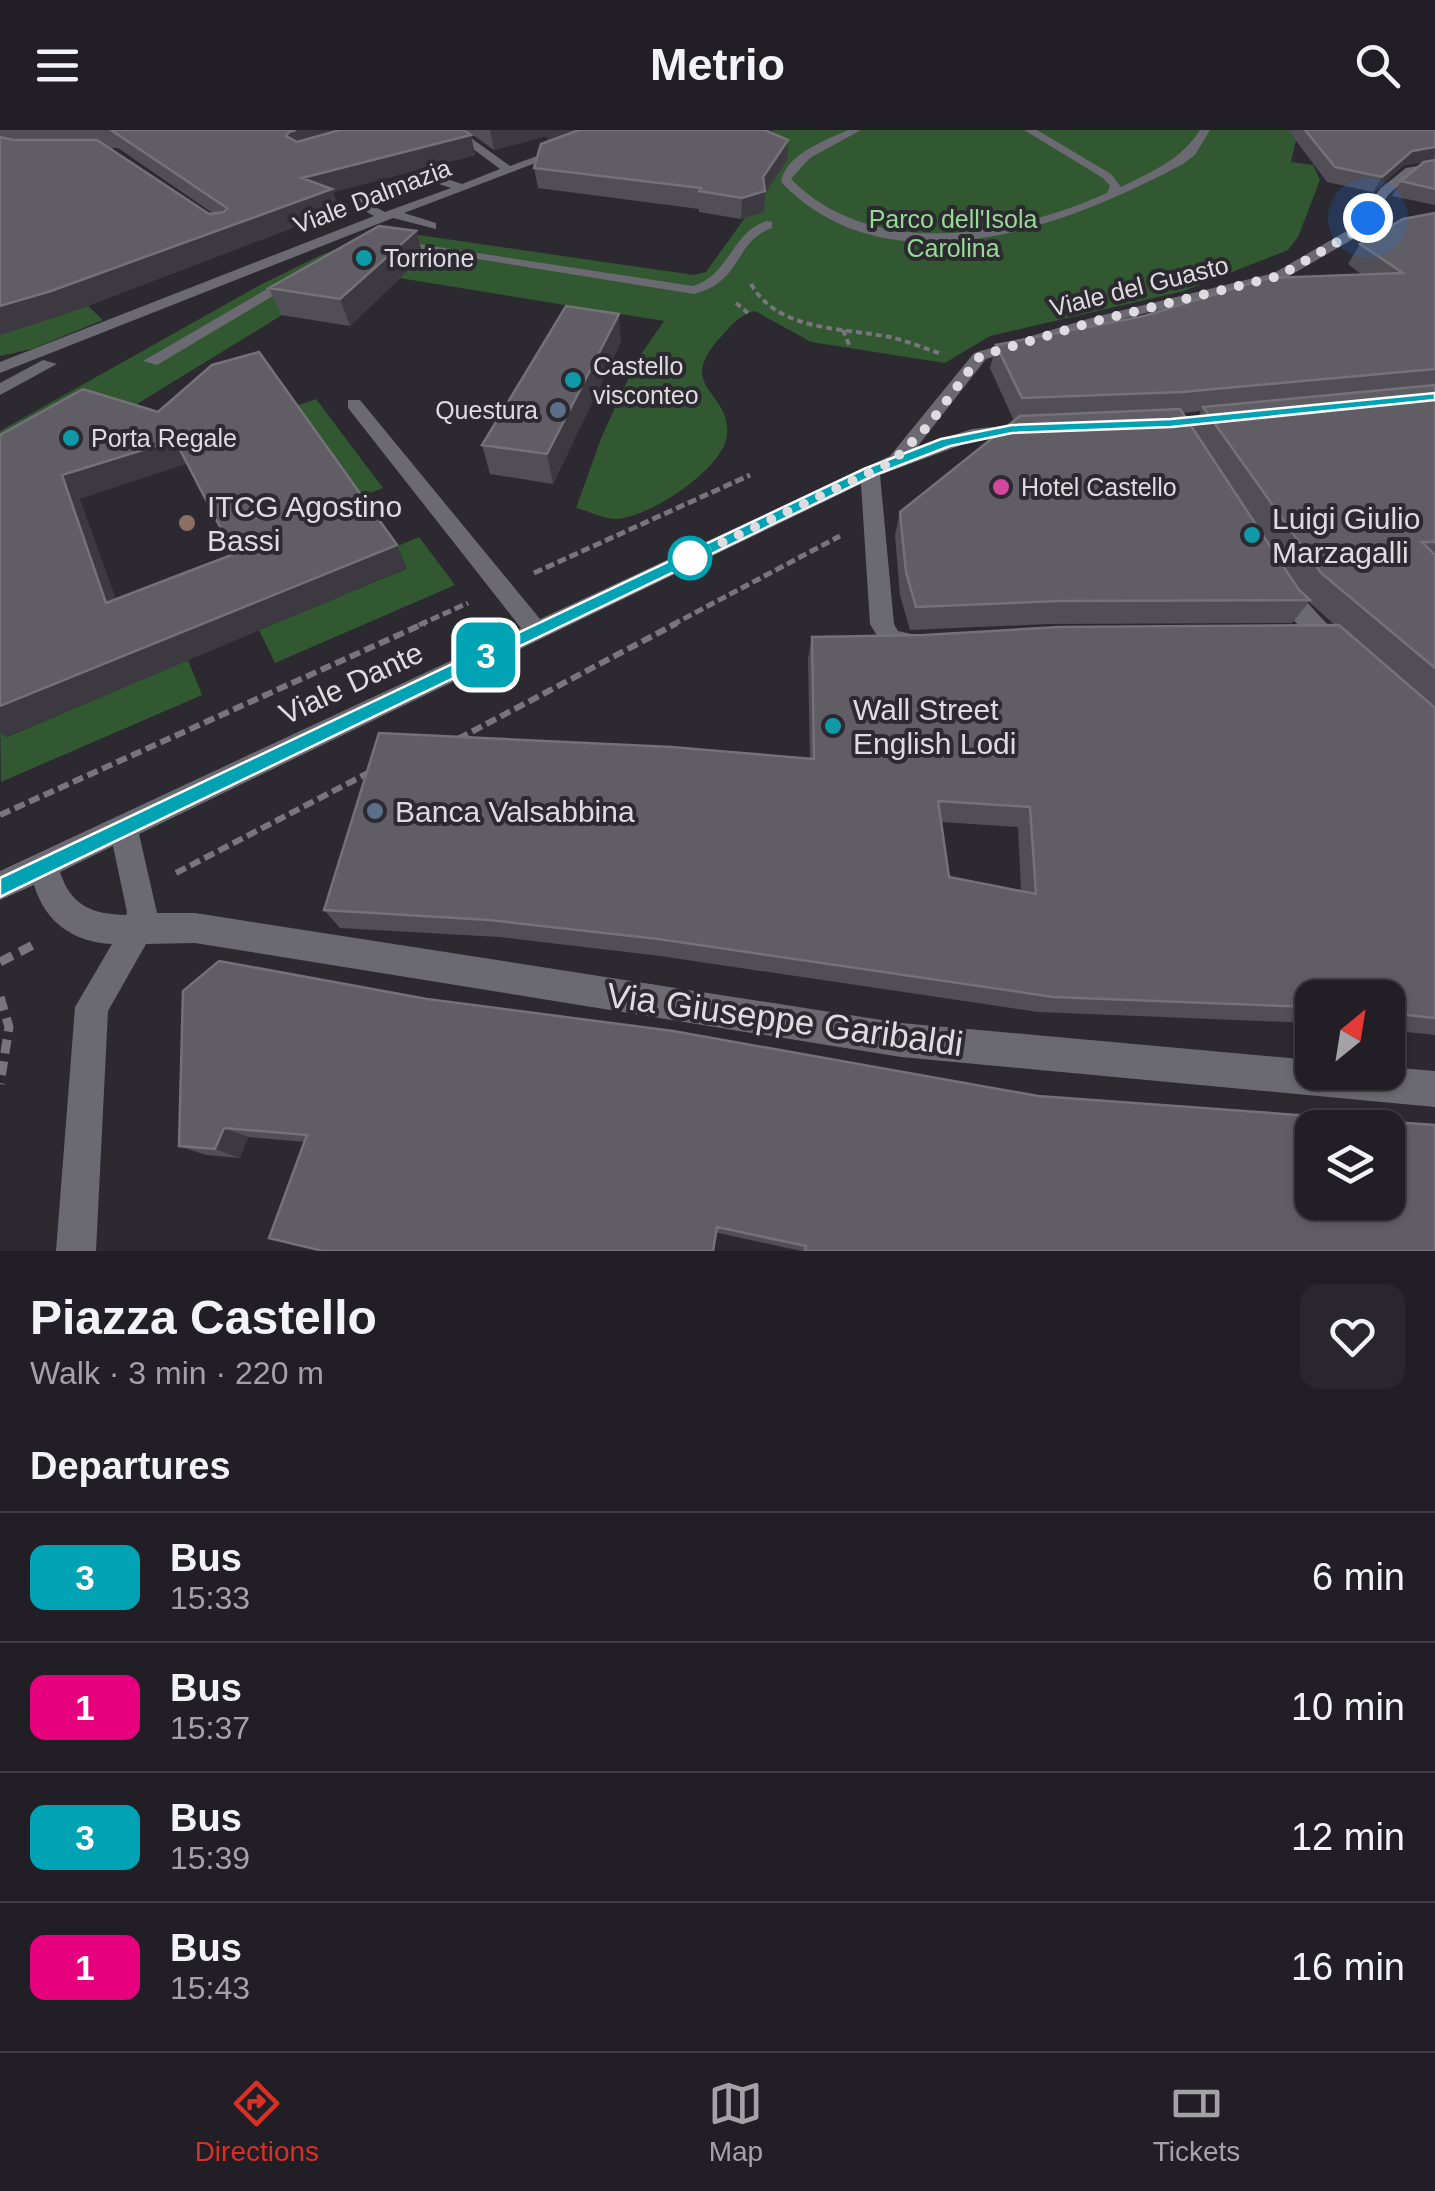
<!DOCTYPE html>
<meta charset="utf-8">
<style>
body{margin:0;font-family:Helvetica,sans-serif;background:#29272d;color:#f1f3f6;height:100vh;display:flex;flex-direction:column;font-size:38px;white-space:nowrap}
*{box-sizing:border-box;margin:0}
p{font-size:32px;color:#a2a2a7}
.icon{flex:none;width:55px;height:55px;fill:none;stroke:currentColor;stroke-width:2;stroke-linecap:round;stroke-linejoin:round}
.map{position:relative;height:1121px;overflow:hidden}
.sheet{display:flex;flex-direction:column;background:#211f25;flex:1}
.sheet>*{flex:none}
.badge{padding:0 20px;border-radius:15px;font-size:35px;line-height:65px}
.needle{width:65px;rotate:30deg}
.fabs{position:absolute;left:1295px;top:850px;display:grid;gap:20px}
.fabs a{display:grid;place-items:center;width:110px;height:110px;border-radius:20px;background:#211f25;box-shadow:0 2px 8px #0004,0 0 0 2px #3e3d42;font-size:50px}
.you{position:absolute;width:50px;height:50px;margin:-25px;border:8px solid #fff;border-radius:50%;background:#1a73e8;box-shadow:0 0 0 15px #1a73e833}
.map>.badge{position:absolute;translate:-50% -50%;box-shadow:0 0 0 5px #fff}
h2{padding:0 30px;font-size:38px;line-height:90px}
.round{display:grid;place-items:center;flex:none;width:105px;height:105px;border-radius:20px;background:#29272d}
.headline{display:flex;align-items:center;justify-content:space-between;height:170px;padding:0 30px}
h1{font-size:48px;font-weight:700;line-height:75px}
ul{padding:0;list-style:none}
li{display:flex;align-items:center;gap:30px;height:130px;padding:0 30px;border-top:2px solid #3e3d42}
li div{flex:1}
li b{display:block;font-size:38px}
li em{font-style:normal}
li .badge{min-width:110px;font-weight:700;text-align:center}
header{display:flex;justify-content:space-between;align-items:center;height:130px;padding:0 30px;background:#211f25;font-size:45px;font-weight:700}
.dock{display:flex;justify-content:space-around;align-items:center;height:140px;border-top:2px solid #3e3d42;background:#211f25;font-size:28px;color:#a2a2a7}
.dock a{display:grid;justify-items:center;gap:5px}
.dock .active{color:#d93025}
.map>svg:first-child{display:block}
.green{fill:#315831}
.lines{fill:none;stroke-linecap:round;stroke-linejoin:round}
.path-far3{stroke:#78757c;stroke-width:4;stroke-dasharray:6 4;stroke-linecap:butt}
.path-far2{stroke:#78757c;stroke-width:5;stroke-dasharray:9 4;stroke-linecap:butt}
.path-far1{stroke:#78757c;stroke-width:6;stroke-dasharray:11 5;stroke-linecap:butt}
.path{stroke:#78757c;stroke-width:9;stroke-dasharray:14 8;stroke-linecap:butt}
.minor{fill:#6b6971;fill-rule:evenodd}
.wall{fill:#514e56;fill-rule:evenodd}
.shaded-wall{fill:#3c3941}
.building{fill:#605d64;stroke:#747178;stroke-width:2.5;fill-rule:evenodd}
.line{fill:#00a3b4;stroke:#fff;stroke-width:2.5}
.walk{stroke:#dedce1;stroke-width:10;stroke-dasharray:0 18}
.culture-dot{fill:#0f9aa8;stroke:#2c2931;stroke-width:4}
.service-dot{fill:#5c6f8a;stroke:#2c2931;stroke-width:4}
.hotel-dot{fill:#d1479c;stroke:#2c2931;stroke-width:4}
.education-dot{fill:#8d6e63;stroke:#2c2931;stroke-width:4}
.stop-dot{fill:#fff;stroke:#00a3b4;stroke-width:5}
.labels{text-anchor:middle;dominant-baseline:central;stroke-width:8;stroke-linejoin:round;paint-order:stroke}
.far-street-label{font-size:25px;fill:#dedce1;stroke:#2c2931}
.far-park-label{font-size:25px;fill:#95db93;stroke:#2c2931}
.far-poi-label{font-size:25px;fill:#dedce1;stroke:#2c2931;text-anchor:start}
.poi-label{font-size:30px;fill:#dedce1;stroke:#2c2931;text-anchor:start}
.street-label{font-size:30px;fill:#dedce1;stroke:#2c2931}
.near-street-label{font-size:35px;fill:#dedce1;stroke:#2c2931}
</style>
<header><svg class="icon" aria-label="menu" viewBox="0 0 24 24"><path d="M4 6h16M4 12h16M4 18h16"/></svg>Metrio<svg class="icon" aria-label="search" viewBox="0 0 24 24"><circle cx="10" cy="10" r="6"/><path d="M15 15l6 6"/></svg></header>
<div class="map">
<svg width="1435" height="1121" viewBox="0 0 1435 1121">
<rect width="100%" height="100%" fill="#2c2931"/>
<path class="green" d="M772,0H1288L1296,10L1291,32L1313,35L1320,50L1298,107L1288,120L1184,161L990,206L945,233L811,212L755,181C738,185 730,197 719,209C675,258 731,261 727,305C724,339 646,390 614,389C602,388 588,381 576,378L602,306L637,230L664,191L375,144L341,149L0,358V301L260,155L319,126L384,100L694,145L706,142L759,68L777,25Z
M88,176L103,190L32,219L0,226V205Z
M316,269L383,358L357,368L293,277Z
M419,407L455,455L275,533L259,500L406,439L393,418Z
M188,530L202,565L1,652L0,575L7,607Z"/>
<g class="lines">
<path class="path-far3" d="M751,154C779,203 845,197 894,208C909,212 924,218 939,223
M736,173L748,183
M843,200L850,217"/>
<path class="path-far2" d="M534,443L750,345
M419,495L468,473
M672,495L840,406"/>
<path class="path-far1" d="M458,609L677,493
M0,685L425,493
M176,743L368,643"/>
<path class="path" d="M0,832L39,812
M0,867L9,897L0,954"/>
<path class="minor" d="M448,0H460L510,36L607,0H622L404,83L436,93V99L393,88L0,243V232L374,86L354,75V69L429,43L462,54L500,39ZM429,51L451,58L385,82L368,73Z
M848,0H861L810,28L791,49C873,132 1011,106 1107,63L1110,56L1103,48L1024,0H1037L1111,44L1121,57C1153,41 1181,30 1200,0H1210L1195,25L1183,34C1067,96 889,165 781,52C786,24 824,11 848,0Z
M1435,33V39L1414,43L1389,64L1360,105L1284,149L1101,194L986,229L917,317L972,299L1036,293L1045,298L1042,302L975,310L880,345L894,494L898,501L925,507L929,513L925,519L917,522L882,514L870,494L861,354L139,704L157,783H195L901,893L1312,930V942H1388V937L1435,941V977L901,927L195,813L146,814L108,881L96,1121H56L75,877L112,814C73,812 45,792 34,755L0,770V741L521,498L348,278V270H360L540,489L890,326L974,223L1091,188L1274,143L1350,99L1381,58L1406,38ZM113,716L127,782L126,785C92,784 71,776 60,742Z
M767,91L772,92V98C733,112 744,151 694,164L379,113L386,109L693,156C730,145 731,102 767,91Z
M298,141L305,145L303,148L157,235L143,231Z
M43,230L57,234L0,265V253Z
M1281,451L1289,453L1343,511L1347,517L1343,523H1327L1284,481L1270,459Z"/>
</g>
<path class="wall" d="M0,0H464L471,5L475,25L333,62L339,80L66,184L0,205ZM109,18H118L214,84H209Z
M466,0H765L787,30L765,64L764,82L741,89L699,82V79L538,58L534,38L548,11L547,6L494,20Z
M1288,0H1435V30L1404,35L1373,62L1327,52Z
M1435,30V75L1392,66L1401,51Z
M1435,83V905L1388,900V868H1312V893L1038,882L660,826L499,807L340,798L324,780L810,629L808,529L812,507L924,505L1335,495L1309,472L1292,493L1048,494L910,500L900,465L895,405L900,382L1014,291L990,238L996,215L1362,145L1348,134L1360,114ZM1201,281L1192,298L1183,283ZM941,692L1018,697L1021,761L949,747Z
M416,101L423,126L350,196L281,185L269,158Z
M621,212L553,354L490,344L482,315Z
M183,861L1435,1121H801L304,1012L248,1007L240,1028L206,1025L179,1016Z"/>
<path class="shaded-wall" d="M296,0H370L296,21L286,6L289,2Z
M490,0H596L549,18L547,6L494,20Z
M471,5L475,25L333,62L339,80L66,184L0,205V176L51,161L302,48Z
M788,10L787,30L765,64L764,82L741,89L742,68Z
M1435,17L1434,29L1404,35L1373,62L1382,47L1412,21Z
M416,101L423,126L350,196L340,169Z
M619,184L621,212L553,354L547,324Z
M175,310L189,333L80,369L126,497L106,473L62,345Z
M397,415L407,438L6,607L0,602V576Z
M224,998L248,1007L240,1028L215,1019Z"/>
<path class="building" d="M111,0H296L289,2L286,6L297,12L340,0H464L471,5L302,48L332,59L51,161L0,176V7L13,10H97L209,84L224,82L227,78Z
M579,0H765L788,10L763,47L765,61L742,68L699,61L701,58L534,38L541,14Z
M1305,0H1435V17L1412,21L1382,47L1335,37Z
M1435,30V59L1401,51L1424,32Z
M1435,83V239L1182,262L1022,268L996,215L1144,186L1268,148L1403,143L1360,114L1403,89Z
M379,96L416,101L340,169L269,158Z
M566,176L619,184L547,324L482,315Z
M259,222L397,415L0,576V305L83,259L158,282L212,235ZM175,310L234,424L106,473L62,345Z
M1435,255V412H1422L1435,425V538L1321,443L1203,277Z
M1180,279L1299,460L1310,470L1059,471L916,477L906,442L900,382L1020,286Z
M1339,495L1435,578V888L1388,883V868H1312V877L1053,867L658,809L489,790L324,780L379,603L671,617L814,629L812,507L924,505L1059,497ZM938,671L1030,677L1036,764L949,747Z
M219,831L427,869L673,901L1038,966L1435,995V1121H805L806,1116L717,1097L713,1121H323L269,1108L307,1005L224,998L215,1019L179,1016L183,861ZM1312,998H1388V1072H1312Z"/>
<path class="line" d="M1435,263V270L1171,297L1012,303L950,316L875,345L8,763L0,767V748L864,339L941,309L1012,295L1171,289Z"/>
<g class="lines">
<path class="walk" d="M690,428L892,332L928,296L980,226L1096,191L1279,146L1355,102L1368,88"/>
</g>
<g class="culture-dot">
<circle cx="364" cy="128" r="10"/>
<circle cx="573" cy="250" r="10"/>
<circle cx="71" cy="308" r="10"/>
<circle cx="1252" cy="405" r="10"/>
<circle cx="833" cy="596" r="10"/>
</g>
<g class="service-dot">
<circle cx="558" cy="280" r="10"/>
<circle cx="375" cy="681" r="10"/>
</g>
<circle class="hotel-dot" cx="1001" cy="357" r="10"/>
<circle class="education-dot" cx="187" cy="393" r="10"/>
<circle class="stop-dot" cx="690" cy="428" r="20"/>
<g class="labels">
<g class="far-street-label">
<text transform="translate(372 66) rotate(-21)">Viale Dalmazia</text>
<text transform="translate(1139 156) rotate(-14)">Viale del Guasto</text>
</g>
<g class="far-park-label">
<text x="953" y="89">Parco dell'Isola<tspan x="953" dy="29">Carolina</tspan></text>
</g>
<g class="far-poi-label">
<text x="384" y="128">Torrione</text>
<text x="593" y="236">Castello<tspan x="593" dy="29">visconteo</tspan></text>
<text x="538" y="280" text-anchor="end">Questura</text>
<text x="91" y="308">Porta Regale</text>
<text x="1021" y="357">Hotel Castello</text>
</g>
<g class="poi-label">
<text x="207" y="376">ITCG Agostino<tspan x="207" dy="34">Bassi</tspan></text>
<text x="1272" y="388">Luigi Giulio<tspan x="1272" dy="34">Marzagalli</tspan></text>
<text x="853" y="579">Wall Street<tspan x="853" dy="34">English Lodi</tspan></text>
<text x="395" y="681">Banca Valsabbina</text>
</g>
<g class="street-label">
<text transform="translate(351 553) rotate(-25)">Viale Dante</text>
</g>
<g class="near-street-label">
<text transform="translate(785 889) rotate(8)">Via Giuseppe Garibaldi</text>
</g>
</g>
</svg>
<div class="fabs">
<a><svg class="needle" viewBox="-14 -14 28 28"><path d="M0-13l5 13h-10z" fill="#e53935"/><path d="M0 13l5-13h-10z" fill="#a2a2a7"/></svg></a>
<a><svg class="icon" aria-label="layers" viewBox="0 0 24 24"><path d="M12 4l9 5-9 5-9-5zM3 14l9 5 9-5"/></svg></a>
</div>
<div class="you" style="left:1368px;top:88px"></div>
<b class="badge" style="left:486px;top:525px;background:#00a3b4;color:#fff">3</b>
</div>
<section class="sheet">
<div class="headline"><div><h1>Piazza Castello</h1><p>Walk · 3 min · 220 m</p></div><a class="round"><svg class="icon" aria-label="heart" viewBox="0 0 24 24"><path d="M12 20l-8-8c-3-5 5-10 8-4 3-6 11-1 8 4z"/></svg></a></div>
<h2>Departures</h2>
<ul>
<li><span class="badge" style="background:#00a3b4;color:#fff">3</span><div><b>Bus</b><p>15:33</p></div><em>6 min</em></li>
<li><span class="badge" style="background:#e6007e;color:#fff">1</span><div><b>Bus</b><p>15:37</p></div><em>10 min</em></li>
<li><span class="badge" style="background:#00a3b4;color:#fff">3</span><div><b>Bus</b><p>15:39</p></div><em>12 min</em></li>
<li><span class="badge" style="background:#e6007e;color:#fff">1</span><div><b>Bus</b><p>15:43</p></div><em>16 min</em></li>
</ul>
</section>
<nav class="dock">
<a class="active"><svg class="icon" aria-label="directions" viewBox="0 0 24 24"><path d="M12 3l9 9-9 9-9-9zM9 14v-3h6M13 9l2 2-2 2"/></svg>Directions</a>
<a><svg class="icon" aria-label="map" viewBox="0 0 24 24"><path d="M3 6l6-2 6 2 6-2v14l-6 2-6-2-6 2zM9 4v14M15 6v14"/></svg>Map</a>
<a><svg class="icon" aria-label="tickets" viewBox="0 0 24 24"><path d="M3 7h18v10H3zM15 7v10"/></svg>Tickets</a>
</nav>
